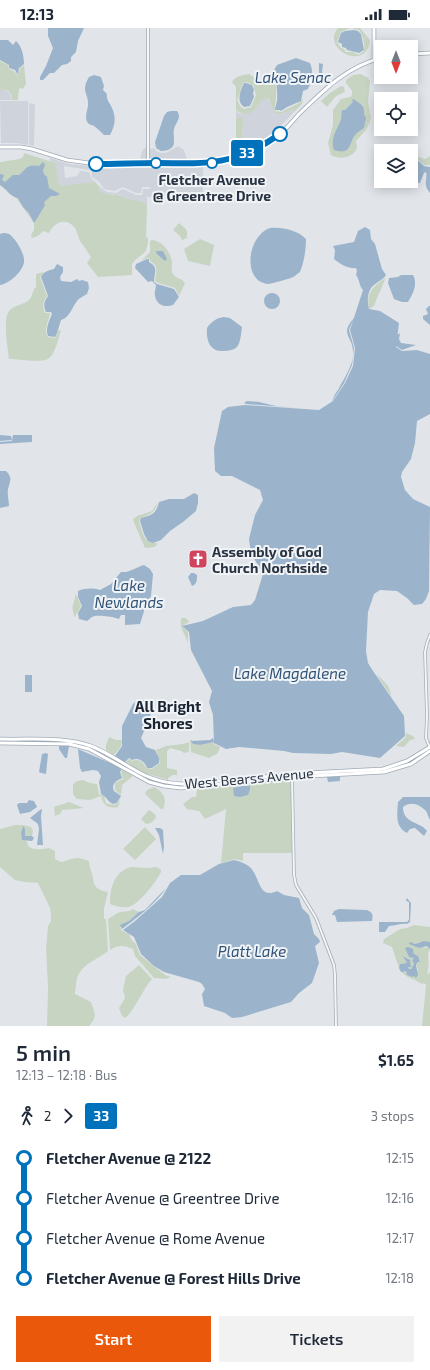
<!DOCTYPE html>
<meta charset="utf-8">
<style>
body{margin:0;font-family:"Exo 2",sans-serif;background:#f2f2f3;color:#1f2937;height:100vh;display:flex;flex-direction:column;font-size:15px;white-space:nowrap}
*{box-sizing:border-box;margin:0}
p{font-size:13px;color:#747a83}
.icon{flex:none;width:22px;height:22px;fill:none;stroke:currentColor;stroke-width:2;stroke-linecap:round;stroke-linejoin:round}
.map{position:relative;height:998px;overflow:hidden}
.drawer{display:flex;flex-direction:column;background:#fff;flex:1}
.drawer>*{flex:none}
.badge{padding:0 8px;border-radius:3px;font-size:14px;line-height:26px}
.needle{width:26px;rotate:180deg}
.controls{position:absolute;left:374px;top:12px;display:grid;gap:8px}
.controls a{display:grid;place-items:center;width:44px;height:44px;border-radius:0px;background:#fff;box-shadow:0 2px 10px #0003;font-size:20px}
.map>.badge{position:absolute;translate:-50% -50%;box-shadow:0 0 0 2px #fff}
.legs{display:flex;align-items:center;gap:6px;height:44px;padding:0 16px;font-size:13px}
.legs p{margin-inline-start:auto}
.summary{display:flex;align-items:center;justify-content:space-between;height:68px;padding:0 16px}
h1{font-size:22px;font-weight:600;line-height:30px}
.button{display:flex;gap:8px;margin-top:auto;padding:8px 16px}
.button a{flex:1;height:46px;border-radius:0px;background:#ea580c;color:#fff;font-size:16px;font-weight:600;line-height:46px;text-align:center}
.button a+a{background:#f2f2f3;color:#1f2937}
ul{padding:0 16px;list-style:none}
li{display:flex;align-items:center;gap:14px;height:40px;font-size:15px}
li i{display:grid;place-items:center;width:6px;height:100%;margin:0 5px;background:currentColor}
li i::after{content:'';width:10px;height:10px;margin:-5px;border:3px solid;border-radius:50%;background:#fff}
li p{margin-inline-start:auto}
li:first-child i{background:linear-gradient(#0000 50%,currentColor 0)}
li:last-child i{background:linear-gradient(currentColor 50%,#0000 0)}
.status{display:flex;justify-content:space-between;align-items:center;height:28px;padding:0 20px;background:#fff;direction:ltr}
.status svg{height:11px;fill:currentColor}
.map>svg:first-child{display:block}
.built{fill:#cfd4dc}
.green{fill:#c7d4c2;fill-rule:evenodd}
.water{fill:#9bb4cb}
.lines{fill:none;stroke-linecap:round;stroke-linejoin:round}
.minor-casing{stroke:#a6acb4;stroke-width:3.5}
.major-casing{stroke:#a0aab6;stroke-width:4.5}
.minor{stroke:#f4f6f8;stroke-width:2}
.major{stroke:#fff;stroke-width:3}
.line-1-casing{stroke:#fff;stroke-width:9}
.line-1{stroke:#0072bc;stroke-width:6}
.stop-1-dot{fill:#fff;stroke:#0072bc;stroke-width:2}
.labels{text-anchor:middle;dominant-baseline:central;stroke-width:4;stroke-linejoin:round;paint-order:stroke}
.stop-label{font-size:14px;font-weight:bold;fill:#293342;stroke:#f1f4f7}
.poi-label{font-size:14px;font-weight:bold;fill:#293342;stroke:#f1f4f7;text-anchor:start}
.street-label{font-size:14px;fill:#293342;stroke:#f1f4f7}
.water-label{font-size:15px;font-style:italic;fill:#325377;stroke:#f1f4f7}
.neighbourhood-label{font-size:15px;font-weight:bold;fill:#1b2433;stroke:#f1f4f7}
</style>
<div class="status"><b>12:13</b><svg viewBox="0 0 49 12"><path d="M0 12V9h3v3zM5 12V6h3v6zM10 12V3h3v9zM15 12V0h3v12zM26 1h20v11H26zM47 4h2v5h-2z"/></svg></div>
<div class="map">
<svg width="430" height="998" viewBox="0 0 430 998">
<rect width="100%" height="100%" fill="#e1e5ea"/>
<path class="built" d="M4,61L10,65L12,72H0V62Z
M267,70L271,75L274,85L279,86L293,82L295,83L274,105L258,114L235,124L236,122H239L242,119L243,92L242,90L237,89L236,91V82L238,85L246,86L256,80L262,71Z
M0,73H28V117L17,115H1Z
M29,75L35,76L34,118L29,117Z
M178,118L184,122L187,132L149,131V119L150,121L154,120L156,123L161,125H166Z
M146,119H147V131L140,132L142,123Z
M50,130L69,136L90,138L89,142L65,138L64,139L65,149L66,150L77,148L80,143L89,144L91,150L98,156L95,154L61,159L57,157L49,135Z
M91,138L106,139L203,138V165L175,164V169H147V177L138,173L124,170L119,167L110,166L108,170L98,168L100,159L107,164L116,165L123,161L136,167H142L143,161H150V159H142L141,165H136L123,159L115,163L108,162L104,161L98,153L92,149Z"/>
<path class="green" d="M338,0H360L370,12C367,45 320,21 338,0ZM350,0L359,2C363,7 365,17 364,23L358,27L353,24H346L344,21L341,20L337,14L341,4Z
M0,33L8,37L9,41L14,43L18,48L20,40L24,37L26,56L23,61L20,60L19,61L18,72H12C12,64 7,60 0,62Z
M275,39L273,42C277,50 276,62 276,71C276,75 274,78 275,83L282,84C288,79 298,78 303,71L302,76L295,83L293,82L279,86L274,85L269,71L266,70C257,73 257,86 245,86C241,85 239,85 236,82V59L232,54C235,48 243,47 249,46C256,50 264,60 273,55V42ZM246,54L253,57L256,67L251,79L244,81L241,79L237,72C240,66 240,61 243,55Z
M361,46L368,50L370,53L368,74L371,89L370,94L366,102L356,113C356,115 357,117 357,120C353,130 340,132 331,127L328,115L333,97V82L341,71L350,69L352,67V63L346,55V52L353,47Z
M341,58L344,59L345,64L336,68L327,79L321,73L330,65Z
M237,89H242L243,92L242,119L240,122H236V91Z
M24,125L55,135L59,158L95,154L100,159L99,163C105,168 111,166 118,167C121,168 122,169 125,170C132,172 140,172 147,177L146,210L148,209C148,229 142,223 132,236V247L98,249L87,235L91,229C87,223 84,218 80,213C78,208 77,202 74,199C65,189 54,195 49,205L43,203L38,208L32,210L31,207L34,202V195L17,171L0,157V134L20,131L23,129Z
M415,128L425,131L430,128V137H424Z
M179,195L186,201V202L187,204V210L182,212L180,208L173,202Z
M200,211L214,217L210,238L188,233L184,221Z
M152,212C162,213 170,223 172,233C172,237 171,242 173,246C176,251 182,250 185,255L179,268L175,260L158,255L155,253C156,245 159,238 150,233V231L147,230L141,233L150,224V213Z
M44,244L40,249L47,268C43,274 42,278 45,285H50C49,293 43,301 48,309L55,310L58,303L61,302C59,309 55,327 48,331C40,335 19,331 9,331C8,321 2,289 10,282C15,277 23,277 29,272C33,268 32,262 36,259V246Z
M385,250C385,254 376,271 374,278L369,281C366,264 373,259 385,250Z
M158,474C155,484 151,486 141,490L139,493C142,503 144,516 157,515V517L154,519L145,520L135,497L133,491L137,488L152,483Z
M75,566L77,568L81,578L75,589C69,577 76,575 75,566Z
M182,590H186L189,594L182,598L188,604V616C187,608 177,598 182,590Z
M376,646C383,652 391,658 391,668Z
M406,705L413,708L415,711L410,712L404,719L396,718L406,709Z
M109,709L116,712H122L121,718L114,727L106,722V717Z
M190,712H192L193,716L200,717L214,714V716L220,719L218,725L209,730L191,724Z
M189,714V724L184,725L181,723L170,720L167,723V740L177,742V747H173L168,750V752L141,744L126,734L129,731L132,733C139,730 144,735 146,740L152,741L160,735L156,722L166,718L183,716Z
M122,741L133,748L122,757L121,767L115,762V755L123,751L121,744Z
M83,752L90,755L97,756L99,766L104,768L106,775C114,777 116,779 121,771L118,779C108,781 103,777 101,768L90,772L77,771L73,766V756L77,753Z
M291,752L292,825H243V833L235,831L221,835L226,781L205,791L199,783L187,781L183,776L192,769H196L197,761Z
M154,759C164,764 167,771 163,781H161L145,766L147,762Z
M69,774L84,780L62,782L60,786L55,788L54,779Z
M149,782L155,786L156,790L151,795L146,796L141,791Z
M15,797H23L31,799L33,803L32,808H25V803L22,799L21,807L25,812L27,813L28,818C34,823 42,821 49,820L55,823V831L61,834C74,831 75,827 89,833C89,839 92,844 93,850C94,860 98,862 108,864L104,880V891H106L108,923C94,934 78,937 76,956C76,960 75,962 75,966L91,974C95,986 98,988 89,998H47L48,959L46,921L48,898L51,893V887L50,880L38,855L24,854L15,852L0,839V801Z
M145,799L156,811L135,832L123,821Z
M131,839L148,840L157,839L161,842V844C156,854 140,875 129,879C123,880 115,878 110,876C110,859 114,844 131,839Z
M133,881L139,884L129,893L120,899L122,903L129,906L131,911L136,916L140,927L165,947L171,949L166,951L154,950L135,928L133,921C124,917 118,917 110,922L108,891C112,889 116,885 120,884C125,883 129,884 133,881Z
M414,897L430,899V914H419L415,916L410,915L419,920L422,918L425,920L427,918L430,921L428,926C430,938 427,943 426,956C419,956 418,953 413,951C407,949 406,948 401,944L404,942L409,948H415L418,941L416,937L420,933L417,928L414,926V923L408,925V928L414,929L412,932L414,936L411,941L408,940L410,937L409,931L404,928L407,935L400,936L399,940L392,919L383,915L384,911L400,901L407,900Z
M139,937L152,951C144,959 132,987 125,990L122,988L119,980L125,970L123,962L126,948Z
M430,944V998H422L427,947Z"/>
<path class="water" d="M48,0H84L78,13L76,24L71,29V33L67,36L62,37L54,45H50L43,52H40V49L46,38L53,20L48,8Z
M354,2L358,3L361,6L364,22L359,25L347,22L346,20L342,19V16L338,14L341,5L345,3Z
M0,12H8L13,17L16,13C22,18 24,29 24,36L19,40L18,47L15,42L9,40V37L0,32Z
M296,30L310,35C314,45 312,52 308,61L303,63L301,73L287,79L281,83L280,82H275C275,79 276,77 277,73C278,69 276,46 274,42L277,37Z
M319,35L323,36L322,44L324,48V52L319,57L317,56L319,45Z
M94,47L101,49L104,58L103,62L107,66C106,71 109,74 111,78C117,89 115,98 110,107H104C101,104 98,101 94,98C93,97 90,97 89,96C83,91 88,82 88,77C89,65 80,64 89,49Z
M244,55H246L252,57L254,62L253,65L254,69L250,78L244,79C236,74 240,63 244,55Z
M354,71C358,76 365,75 364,86L366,90L364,100C361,102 357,104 355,107C349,114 352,128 334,122C330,112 336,103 340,94C342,91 341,86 342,82H345L353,74L352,72Z
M171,83H177C182,90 176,94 174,101C172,111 180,122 161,123L156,120L155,114L164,88L167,84Z
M411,126L424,138L430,139V165C422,155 428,153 426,144L424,145L420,155L402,153H411Z
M43,134L45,137L43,142L44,146L47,149L49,160L60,166L56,168H51L44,174L45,177L38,189L34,195L29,185L23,179L18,170C10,169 7,161 0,157V146L4,147L2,152L5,154L13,147H19C28,140 26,136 39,138Z
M365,199L370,202L371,211L375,216L382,241L386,247C383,252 377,254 374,257C367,262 367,274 369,281L380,283L399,295L396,319L402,323L417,322L430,326V386L417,393L415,415L411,431L402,444L401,449L405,462L413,471L430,479L429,563L426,571L422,576L414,577L407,570L397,563L380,562L374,566L368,584L366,623L368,635L373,643L404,688L405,708L380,730L342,724L331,726L293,725L284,723L239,719L226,721L214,715L213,687L209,674L212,663L191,622L189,604L182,598L203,593L233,579L251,577L255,572L263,546L251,525L249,511L255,487L263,472L260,462L232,448H221L215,443L214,420L222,383L228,379L245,377L319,382L333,373L345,355L353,338L355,320L350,302L363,262C359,258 360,252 356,247L357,243L356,240C348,241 340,236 334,231L335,222L333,218L354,214L358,203Z
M270,200C283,199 297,202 306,211C306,222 304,234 300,244C298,245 296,247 295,248C290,251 274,255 268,256C265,256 262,254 259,253C246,243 249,218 260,207C262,204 267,201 270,200Z
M3,205C5,205 7,205 9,206C15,210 24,224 24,232C25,242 9,256 0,257V206Z
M156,223H163L167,231L165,233L157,226Z
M147,231H149V234C159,239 154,245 154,254L157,256L174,261L179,269L173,277C165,280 156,277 155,267C154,264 156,261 156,257L152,253L148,254L135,240L136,236Z
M57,236L63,239V244L60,249L61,253L71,254L77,251L79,253L82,252L88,254L89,260L87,266C84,268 79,270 77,273C71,281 70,289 61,292L57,305L55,309L48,308C45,301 49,293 52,286L51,284H46C43,277 44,274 48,268L41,249C43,244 49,242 54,241Z
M401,247H413C418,256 413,266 408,274H402L394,271L388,255L389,250L398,249Z
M264 273a8 8 0 1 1 16 0a8 8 0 1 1-16 0Z
M429,278H430V297L423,291V288L428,286L426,281Z
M224,289L230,290L242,299C241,305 241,315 236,320C233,322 228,323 224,323C210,324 206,313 207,300C211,294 216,290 224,289Z
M354,290L349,302L354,320L352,337L344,355L333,372L332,373C334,369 335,365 338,362C344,350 354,337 353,324C353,308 339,307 354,290Z
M400,305L399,311L401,315L416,317L402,322L396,318L397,307Z
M247,373L259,374L276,378L298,380L246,376L244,375Z
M0,407L11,408L12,412L0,413Z
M13,407H32V414L0,416V414L12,413Z
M0,443H6C13,450 10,453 8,461C7,467 9,473 9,478L0,480Z
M194,465L198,467V475L196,483L183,494L170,503L161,512L153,515L148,513L144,506L140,493L141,490C152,487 156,486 159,474L169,471H184Z
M144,537L150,541L153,546L151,568L145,580L140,596L125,597V587H121L119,591C114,589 96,586 92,589C90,590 89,592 87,593L79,591L78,585L82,578L78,569V563C86,560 92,560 100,562L111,556L121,544C130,545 136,539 144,537Z
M191,545H194L197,547C197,552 197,556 192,558L188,549Z
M25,647H32V664H25Z
M138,672H146L152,676L150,690L141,710L146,719L155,722L159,730V735L152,740H147C145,734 139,729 132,732L129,730L126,733L120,744L122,750C116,753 111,756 114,763L121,768L117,775L113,776C108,774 106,768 101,766L99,754L101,748L98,743L93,742L82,744L80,740L78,721L110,735L122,718V698L133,676Z
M213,710L214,714L200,717L193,716L191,713L210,712Z
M59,717L69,718L67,730H65L59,721Z
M46,725L48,726L46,746L41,745L39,744L42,726Z
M340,748V753L328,754L327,749Z
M245,757L250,758V761L248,767L240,769L234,768L233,760Z
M403,769H430V792C428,789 428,786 426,783C419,776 411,773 403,779C403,796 420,793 427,803L424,808L415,800L410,801L407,805C395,799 397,786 398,774Z
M29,772L34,773L37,779L30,784L20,786L17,777L19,775H27Z
M42,781L41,788L43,817H37L39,801L38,796L30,790L40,782Z
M23,798L25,801V808H32L34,810L32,813L22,812L21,805Z
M155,800H160L163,802L164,819L163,826L159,807Z
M234,832C241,834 249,836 253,843C260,853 260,871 277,863L284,867L299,870L302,880L309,887L314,906L319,911L320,914L315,918L319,935L312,955L299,965L291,974L242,989L232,990L225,985L204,978L202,966L205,961L202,956L199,954L164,944L154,938L141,926L134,909L123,902L135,893L162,869L170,855L181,847H200L219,836Z
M166,860C156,876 136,890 122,901L120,897L129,893L139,884L145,882Z
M407,870L411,875L410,894L407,896C401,895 396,898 389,898L385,904H379V894H407L409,892V874L406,873Z
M339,881L367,882C373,885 373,886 372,893L337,894L335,887H332L334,883Z
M424,913L430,914V921L427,918L419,920L409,916L410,914L415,916Z
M408,919L413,921L414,926L418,928L420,934H418L416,937L418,947L416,950L414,948L412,949L407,947L406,943L401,944L399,940L400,936L407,935L403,928L410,932L411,939H408L409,941H411L414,936L412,932L414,930L409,929L405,920Z"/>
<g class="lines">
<defs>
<path id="minor" d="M148,135V0
M430,607L427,615L425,624L427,688L426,710L430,720
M292,750L294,847L296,857L316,890L334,937L335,947L336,998"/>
<path id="major" d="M374,0V32
M411,26L430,25
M0,119H21L32,121L67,132L89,135L202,136C230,134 258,124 280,106C287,100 293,93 299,86C324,62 346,39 381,30
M0,711C29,712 64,708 91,718C126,732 141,755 183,756L307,745L383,741L407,733L430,719
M0,715L69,716L89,721L149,754L164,758L181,760L311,748L384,744L411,736L430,723"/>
</defs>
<use href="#minor" class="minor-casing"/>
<use href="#major" class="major-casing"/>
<use href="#minor" class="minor"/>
<use href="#major" class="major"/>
</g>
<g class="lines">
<defs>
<path id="line-1" d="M96,136C116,136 137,135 157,135C209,136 236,137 280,106"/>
</defs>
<use href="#line-1" class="line-1-casing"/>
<use href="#line-1" class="line-1"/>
</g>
<defs>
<symbol id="church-square" viewBox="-11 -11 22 22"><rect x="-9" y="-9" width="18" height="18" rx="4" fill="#d1445d" stroke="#f1f4f7"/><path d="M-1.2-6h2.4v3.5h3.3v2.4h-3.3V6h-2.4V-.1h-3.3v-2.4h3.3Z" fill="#fff"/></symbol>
</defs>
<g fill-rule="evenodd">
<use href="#church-square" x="187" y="520" width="22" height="22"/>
</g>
<g class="stop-1-dot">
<circle cx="280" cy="106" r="7"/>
<circle cx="156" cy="135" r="5"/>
<circle cx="212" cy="135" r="5"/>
<circle cx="96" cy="136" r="7"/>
</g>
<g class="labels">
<g class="stop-label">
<text x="212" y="151">Fletcher Avenue<tspan x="212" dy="16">@ Greentree Drive</tspan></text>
</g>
<g class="poi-label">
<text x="212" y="523">Assembly of God<tspan x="212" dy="16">Church Northside</tspan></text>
</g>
<g class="street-label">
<text transform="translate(249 750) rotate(-5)">West Bearss Avenue</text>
</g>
<g class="water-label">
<text x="293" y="49">Lake Senac</text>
<text x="129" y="557">Lake<tspan x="129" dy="17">Newlands</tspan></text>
<text x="290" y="645">Lake Magdalene</text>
<text x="252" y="923">Platt Lake</text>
</g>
<g class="neighbourhood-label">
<text x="168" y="678">All Bright<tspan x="168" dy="17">Shores</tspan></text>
</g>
</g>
</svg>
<div class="controls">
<a><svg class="needle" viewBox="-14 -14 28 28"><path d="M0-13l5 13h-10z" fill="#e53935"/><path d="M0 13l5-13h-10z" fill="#747a83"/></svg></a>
<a><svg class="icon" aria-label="locate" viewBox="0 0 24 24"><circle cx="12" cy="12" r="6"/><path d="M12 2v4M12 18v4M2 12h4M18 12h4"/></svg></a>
<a><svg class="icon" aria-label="layers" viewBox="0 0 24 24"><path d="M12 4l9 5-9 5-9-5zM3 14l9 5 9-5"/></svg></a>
</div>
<b class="badge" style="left:247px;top:125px;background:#0072bc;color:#fff">33</b>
</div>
<section class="drawer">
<div class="summary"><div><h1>5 min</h1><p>12:13 – 12:18 · Bus</p></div><b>$1.65</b></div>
<div class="legs"><svg class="icon" aria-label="walk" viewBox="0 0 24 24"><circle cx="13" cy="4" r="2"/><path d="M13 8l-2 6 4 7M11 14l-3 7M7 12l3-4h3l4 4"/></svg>2<svg class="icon" aria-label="forward" viewBox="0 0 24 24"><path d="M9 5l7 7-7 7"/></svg><b class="badge" style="background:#0072bc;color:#fff">33</b><p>3 stops</p></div>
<ul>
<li><i style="color:#0072bc"></i><b>Fletcher Avenue @ 2122</b><p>12:15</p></li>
<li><i style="color:#0072bc"></i><span>Fletcher Avenue @ Greentree Drive</span><p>12:16</p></li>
<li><i style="color:#0072bc"></i><span>Fletcher Avenue @ Rome Avenue</span><p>12:17</p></li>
<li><i style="color:#0072bc"></i><b>Fletcher Avenue @ Forest Hills Drive</b><p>12:18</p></li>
</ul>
<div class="button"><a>Start</a><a>Tickets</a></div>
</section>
